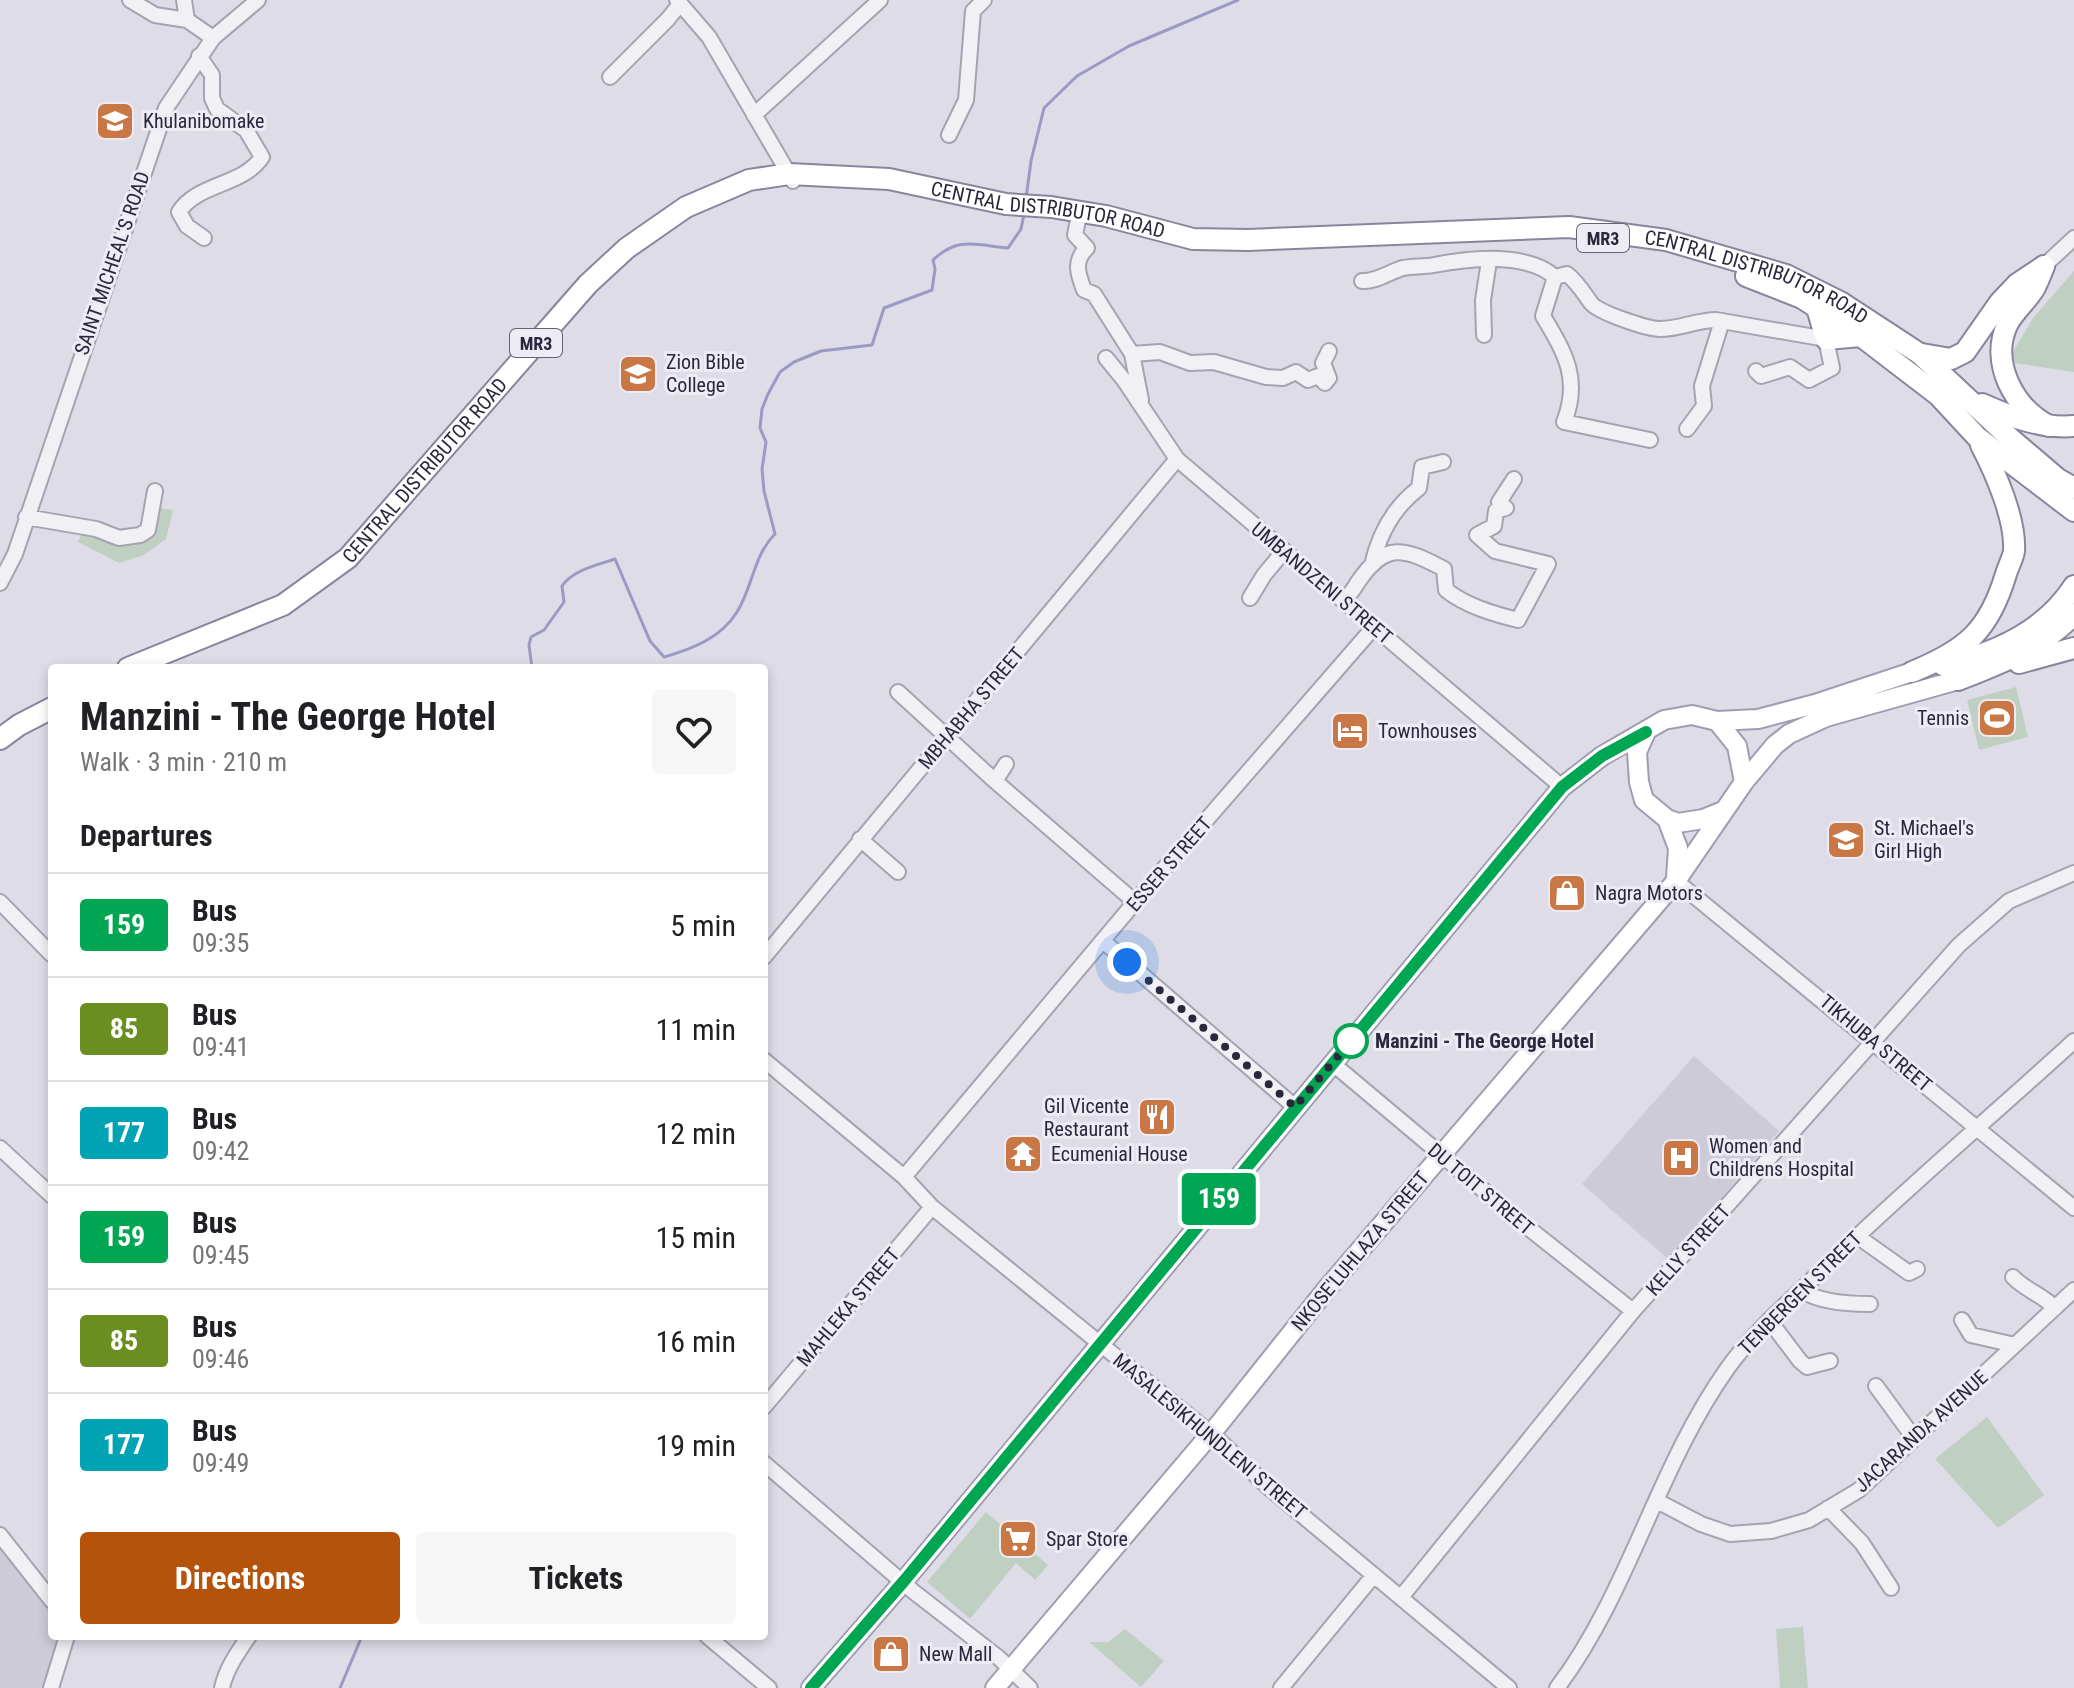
<!DOCTYPE html>
<meta charset="utf-8">
<style>
body{margin:0;font-family:"Roboto Condensed",sans-serif;background:#f6f6f6;color:#202124;height:100vh;display:flex;flex-direction:column;font-size:30px;white-space:nowrap}
*{box-sizing:border-box;margin:0}
p{font-size:26px;color:#757577}
.icon{flex:none;width:44px;height:44px;fill:none;stroke:currentColor;stroke-width:2;stroke-linecap:round;stroke-linejoin:round}
.map{position:relative;flex:1;overflow:hidden}
.panel{position:absolute;left:48px;top:664px;width:720px;height:976px;display:flex;flex-direction:column;background:#fff;border-radius:8px;box-shadow:0 4px 12px #0003}
.panel>*{flex:none}
.badge{padding:0 16px;border-radius:6px;font-size:28px;line-height:52px}
.you{position:absolute;width:40px;height:40px;margin:-20px;border:6px solid #fff;border-radius:50%;background:#1a73e8;box-shadow:0 0 0 12px #1a73e833}
.map>.badge{position:absolute;translate:-50% -50%;box-shadow:0 0 0 4px #fff}
h2{padding:0 32px;font-size:30px;line-height:72px}
.round{display:grid;place-items:center;flex:none;width:84px;height:84px;border-radius:8px;background:#f6f6f6}
.overview{display:flex;align-items:center;justify-content:space-between;height:136px;padding:0 32px}
h1{font-size:38px;font-weight:700;line-height:60px}
.action{display:flex;gap:16px;margin-top:auto;padding:16px 32px}
.action a{flex:1;height:92px;border-radius:8px;background:#b45309;color:#fff;font-size:32px;font-weight:700;line-height:92px;text-align:center}
.action a+a{background:#f6f6f6;color:#202124}
ul{padding:0;list-style:none}
li{display:flex;align-items:center;gap:24px;height:104px;padding:0 32px;border-top:2px solid #e0e0e0}
li div{flex:1}
li b{display:block;font-size:30px}
li em{font-style:normal}
li .badge{min-width:88px;font-weight:700;text-align:center}
.map>svg:first-child{display:block}
.built{fill:#cdcbd8}
.green{fill:#bfd0c3}
.lines{fill:none;stroke-linecap:round;stroke-linejoin:round}
.stream{stroke:#9b99c6;stroke-width:3}
.minor-casing{stroke:#a5a3b0;stroke-width:18}
.major-casing{stroke:#a09db2;stroke-width:22}
.highway-casing{stroke:#88859d;stroke-width:24}
.minor{stroke:#f1f0f5;stroke-width:14}
.major{stroke:#fff;stroke-width:18}
.highway{stroke:#fff;stroke-width:20}
.line-casing{stroke:#fff;stroke-width:18}
.line{stroke:#00a651;stroke-width:12}
.walk{stroke:#2b273c;stroke-width:8;stroke-dasharray:0 14.4}
.stop-dot{fill:#fff;stroke:#00a651;stroke-width:4}
.labels{text-anchor:middle;dominant-baseline:central;stroke-width:6;stroke-linejoin:round;paint-order:stroke}
.shield{fill:#edecf4;stroke:#656273;stroke-width:2}
.shield-label{font-size:18px;font-weight:bold;fill:#2b273c}
.poi-label{font-size:20px;fill:#2b273c;stroke:#edecf4;text-anchor:start}
.street-label{font-size:20px;fill:#2b273c;stroke:#edecf4}
.stop-label{font-size:20px;font-weight:bold;fill:#2b273c;stroke:#edecf4;text-anchor:start}
</style>
<div class="map">
<svg width="2074" height="1688" viewBox="0 0 2074 1688">
<rect width="100%" height="100%" fill="#dedde7"/>
<path class="built" d="M1694,1056L1779,1131L1668,1259L1582,1184Z
M0,1548L52,1612V1636H61L46,1688H0Z"/>
<path class="green" d="M2074,271V372L2007,362L2033,318Z
M159,508L173,510L166,539L144,555L119,563L78,542L82,533L135,546L144,539Z
M2016,687L2028,737L1979,750L1967,700Z
M1987,1417L2044,1495L1998,1528L1935,1459Z
M986,1512L1048,1565L1035,1580L1016,1563L970,1619L927,1582Z
M1803,1627L1808,1688H1780L1776,1629Z
M1125,1629L1164,1661L1141,1687L1089,1642H1108Z"/>
<g class="lines">
<path class="stream" d="M1026,198L1031,161L1044,108L1077,76L1129,46L1238,0
M532,668L529,645L531,637L544,630L564,602L562,586C573,570 597,565 615,559L650,641L664,657C692,649 721,638 737,612C753,587 753,556 775,534L764,491L762,469L766,442L760,428L762,409L768,394L780,372L794,362L821,351L872,345L884,308L932,290L935,269L933,260C958,236 976,245 1008,248L1021,229L1024,214
M340,1688L362,1636"/>
<defs>
<path id="minor" d="M130,0L155,15L187,20L213,38
M184,0L187,20
M677,0L709,37L793,181
M199,56L212,75V98L217,109L246,130L262,157C243,186 197,183 179,212L187,226L204,238
M610,77L668,19L680,4
M754,115L880,0
M949,135L966,100L973,11L984,0
M1078,220L1075,235L1087,248C1073,261 1078,274 1084,290L1094,294L1132,354L1141,400
M2044,266L2074,238
M1555,277L1543,316C1565,353 1581,379 1564,422L1650,440
M1362,281C1376,282 1389,272 1403,268C1413,266 1424,267 1434,265C1470,258 1526,252 1555,277L1567,274C1578,283 1583,292 1591,303C1599,313 1648,329 1660,329C1680,329 1697,320 1716,320L1826,339L1832,368L1809,380L1790,367L1761,376L1756,371
M1484,335L1483,300L1489,261
M1132,354L1160,352L1190,363L1214,362L1266,377L1283,378L1296,372L1308,380L1318,376L1325,383L1329,378L1323,363L1329,351
M1106,358L1124,380L1177,459L1562,787
M1687,429L1704,406L1702,386L1722,321
M26,517L96,529L119,538L140,535L148,530L155,491
M1372,565C1379,534 1394,507 1419,488L1422,467L1443,462
M0,583L15,554L166,108L213,38L258,0
M1250,598L1264,575L1284,551
M1341,599C1351,595 1352,591 1358,582C1386,541 1404,548 1444,569L1446,590C1466,606 1494,614 1518,620L1548,564L1495,551L1477,535L1494,526L1496,511L1506,508L1499,502L1514,479
M898,692L995,781L1135,902
M995,781L1006,764
M860,839L898,872
M1676,881L2074,1208
M0,902L52,955
M1103,941L1295,1107
M764,957L1177,459
M764,1060L904,1177L932,1207L1221,1442L1267,1486L1509,1688
M1332,1063L1531,1230L1633,1311
M0,1148L52,1196
M904,1177L1135,902L1374,627
M1857,1236L1909,1273L1917,1269
M2013,1277C2025,1290 2043,1295 2055,1308
M1801,1290C1818,1302 1849,1304 1870,1304
M1769,1320L1800,1361L1807,1367L1830,1361
M1962,1320L1971,1335L2015,1345
M1876,1386L1914,1438
M764,1407L932,1207
M764,1463L914,1592L999,1658L1030,1688
M1657,1501L1701,1524L1730,1534L1771,1531L1809,1520L1859,1490L2074,1290
M1828,1508L1862,1543L1891,1588
M0,1535L52,1601
M1402,1596L1633,1311L1959,945L2009,901L2074,873
M707,1636L769,1688
M51,1688L67,1636
M222,1688C226,1669 238,1652 249,1636
M1281,1688L1374,1575
M1557,1688C1630,1591 1657,1468 1727,1369C1754,1331 1790,1301 1823,1269C1904,1190 1991,1117 2074,1041"/>
<path id="major" d="M1717,721L1737,746L1744,782
M1646,732L1637,752L1639,782L1644,800L1667,819L1678,823L1703,819L1723,811
M1667,819L1678,848L1676,878
M811,1688L904,1581L1562,787L1602,756L1664,720L1692,715L1717,721L1758,719L1815,704L1912,672
M995,1688L1219,1424L1325,1291L1676,881L1744,782L1775,745L1789,734L1826,717L1958,680"/>
<g id="highway">
<path d="M2044,266C2041,274 2038,282 2034,289C2026,302 2014,311 2007,325C1990,363 2014,408 2049,426"/>
<path d="M1746,276L1802,298L1861,336L1938,395L1977,437L2074,511"/>
<path d="M1817,308L1826,339L1861,336"/>
<path d="M1922,354L1951,359L1965,352L2000,302L2017,284L2044,266"/>
<path d="M1982,404C2011,417 2042,429 2074,426"/>
<path d="M2019,663L2074,648"/>
<path d="M1943,665C1994,654 2045,631 2074,586"/>
<path id="s1" d="M128,668L283,605L348,558L588,284L627,248L686,207L749,180L789,174L889,179L1006,204L1051,207L1106,216L1193,239L1248,240L1569,227L1666,240L1786,275L1842,303L1920,354L2011,439L2058,479L2074,488"/>
<path d="M1912,672C1966,650 1989,631 2006,574C2008,567 2013,558 2014,551C2016,519 1995,472 1981,445"/>
<path d="M1958,680C2001,663 2042,648 2074,614"/>
<path d="M0,739L19,725L52,708"/>
</g>
</defs>
<use href="#minor" class="minor-casing"/>
<use href="#major" class="major-casing"/>
<use href="#highway" class="highway-casing"/>
<use href="#minor" class="minor"/>
<use href="#major" class="major"/>
<use href="#highway" class="highway"/>
</g>
<g class="lines">
<defs>
<path id="line" d="M811,1688L904,1581L1562,787L1602,756L1646,732"/>
</defs>
<use href="#line" class="line-casing"/>
<use href="#line" class="line"/>
<path class="walk" d="M1127,962L1295,1107L1351,1041"/>
</g>
<defs>
<symbol id="school-square" viewBox="-11 -11 22 22"><rect x="-9" y="-9" width="18" height="18" rx="4" fill="#c97745" stroke="#edecf4"/><path d="M0-5L7-2L0 1L-7-2ZM-4 1L0 2.5L4 1V4Q0 6-4 4Z" fill="#fff"/></symbol>
<symbol id="stadium-square" viewBox="-11 -11 22 22"><rect x="-9" y="-9" width="18" height="18" rx="4" fill="#c97745" stroke="#edecf4"/><path d="M0-5a6.5 5 0 1 0 0 10a6.5 5 0 1 0 0-10ZM-3.5-1.8h7v3.6h-7Z" fill="#fff"/></symbol>
<symbol id="hotel-square" viewBox="-11 -11 22 22"><rect x="-9" y="-9" width="18" height="18" rx="4" fill="#c97745" stroke="#edecf4"/><path d="M-6-4.5h1.5V1H6V5H4.5V3h-9V5H-6ZM-4 0a1.8 1.8 0 1 1 3.6 0ZM.5 0V-2.5h3Q6-2.5 6 0Z" fill="#fff"/></symbol>
<symbol id="shop-square" viewBox="-11 -11 22 22"><rect x="-9" y="-9" width="18" height="18" rx="4" fill="#c97745" stroke="#edecf4"/><path d="M-5-2.5h2.3a2.7 3.5 0 0 1 5.4 0H5L5.5 6h-11ZM-1.5-2.5h3a1.5 2.3 0 0 0-3 0Z" fill="#fff"/></symbol>
<symbol id="restaurant-square" viewBox="-11 -11 22 22"><rect x="-9" y="-9" width="18" height="18" rx="4" fill="#c97745" stroke="#edecf4"/><path d="M-5-6h1v4h1v-4h1v4h1v-4h1v5L-1.5 .5V6h-2V.5L-5-1ZM5-6V6H3V1.5H1.5Q1.5-4 5-6Z" fill="#fff"/></symbol>
<symbol id="temple-square" viewBox="-11 -11 22 22"><rect x="-9" y="-9" width="18" height="18" rx="4" fill="#c97745" stroke="#edecf4"/><path d="M0-6L5-2H3V0L6.5 2.5H4V6H1.5V3h-3V6H-4V2.5H-6.5L-3 0V-2H-5Z" fill="#fff"/></symbol>
<symbol id="hospital-square" viewBox="-11 -11 22 22"><rect x="-9" y="-9" width="18" height="18" rx="4" fill="#c97745" stroke="#edecf4"/><path d="M-5-5h3v3.5h4V-5h3V5h-3V1.5h-4V5h-3Z" fill="#fff"/></symbol>
<symbol id="supermarket-square" viewBox="-11 -11 22 22"><rect x="-9" y="-9" width="18" height="18" rx="4" fill="#c97745" stroke="#edecf4"/><path d="M-6-5.5h2.5l.6 2H6L4.5 2H-2.5L-4.4-4H-6ZM-1.5 3.2a1.3 1.3 0 1 0 .1 0ZM3 3.2a1.3 1.3 0 1 0 .1 0Z" fill="#fff"/></symbol>
</defs>
<g fill-rule="evenodd">
<use href="#school-square" x="93" y="99" width="44" height="44"/>
<use href="#school-square" x="616" y="352" width="44" height="44"/>
<use href="#stadium-square" x="1975" y="696" width="44" height="44"/>
<use href="#hotel-square" x="1328" y="709" width="44" height="44"/>
<use href="#school-square" x="1824" y="818" width="44" height="44"/>
<use href="#shop-square" x="1545" y="871" width="44" height="44"/>
<use href="#restaurant-square" x="1135" y="1095" width="44" height="44"/>
<use href="#temple-square" x="1001" y="1132" width="44" height="44"/>
<use href="#hospital-square" x="1659" y="1136" width="44" height="44"/>
<use href="#supermarket-square" x="996" y="1517" width="44" height="44"/>
<use href="#shop-square" x="869" y="1632" width="44" height="44"/>
</g>
<circle class="stop-dot" cx="1351" cy="1041" r="16"/>
<g class="labels">
<g class="shield">
<rect x="1577" y="224" width="52" height="28" rx="6"/>
<rect x="510" y="329" width="52" height="28" rx="6"/>
</g>
<g class="shield-label">
<text x="1603" y="238">MR3</text>
<text x="536" y="343">MR3</text>
</g>
<g class="poi-label">
<text x="143" y="121">Khulanibomake</text>
<text x="666" y="362">Zion Bible<tspan x="666" dy="23">College</tspan></text>
<text x="1969" y="718" text-anchor="end">Tennis</text>
<text x="1378" y="731">Townhouses</text>
<text x="1874" y="828">St. Michael's<tspan x="1874" dy="23">Girl High</tspan></text>
<text x="1595" y="893">Nagra Motors</text>
<text x="1129" y="1106" text-anchor="end">Gil Vicente<tspan x="1129" dy="23">Restaurant</tspan></text>
<text x="1709" y="1146">Women and<tspan x="1709" dy="23">Childrens Hospital</tspan></text>
<text x="1051" y="1154">Ecumenial House</text>
<text x="1046" y="1539">Spar Store</text>
<text x="919" y="1654">New Mall</text>
</g>
<g class="street-label">
<text stroke="none"><textPath href="#s1" startOffset="1108">CENTRAL DISTRIBUTOR ROAD</textPath></text>
<text transform="translate(112 263) rotate(-71)">SAINT MICHEAL'S ROAD</text>
<text stroke="none"><textPath href="#s1" startOffset="1828">CENTRAL DISTRIBUTOR ROAD</textPath></text>
<text stroke="none"><textPath href="#s1" startOffset="364">CENTRAL DISTRIBUTOR ROAD</textPath></text>
<text transform="translate(1322 583) rotate(40)">UMBANDZENI STREET</text>
<text transform="translate(971 708) rotate(-50)">MBHABHA STREET</text>
<text transform="translate(1169 864) rotate(-49)">ESSER STREET</text>
<text transform="translate(1876 1043) rotate(40)">TIKHUBA STREET</text>
<text transform="translate(1481 1189) rotate(40)">DU TOIT STREET</text>
<text transform="translate(1688 1250) rotate(-48)">KELLY STREET</text>
<text transform="translate(1360 1251) rotate(-50)">NKOSE'LUHLAZA STREET</text>
<text transform="translate(1800 1293) rotate(-45)">TENBERGEN STREET</text>
<text transform="translate(848 1307) rotate(-50)">MAHLEKA STREET</text>
<text transform="translate(1921 1431) rotate(-42)">JACARANDA AVENUE</text>
<text transform="translate(1210 1436) rotate(40)">MASALESIKHUNDLENI STREET</text>
</g>
<g class="stop-label">
<text x="1375" y="1041">Manzini - The George Hotel</text>
</g>
</g>
</svg>
<div class="you" style="left:1127px;top:962px"></div>
<b class="badge" style="left:1219px;top:1199px;background:#00a651;color:#fff">159</b>
<section class="panel">
<div class="overview"><div><h1>Manzini - The George Hotel</h1><p>Walk · 3 min · 210 m</p></div><a class="round"><svg class="icon" aria-label="heart" viewBox="0 0 24 24"><path d="M12 20l-8-8c-3-5 5-10 8-4 3-6 11-1 8 4z"/></svg></a></div>
<h2>Departures</h2>
<ul>
<li><span class="badge" style="background:#00a651;color:#fff">159</span><div><b>Bus</b><p>09:35</p></div><em>5 min</em></li>
<li><span class="badge" style="background:#6b8e23;color:#fff">85</span><div><b>Bus</b><p>09:41</p></div><em>11 min</em></li>
<li><span class="badge" style="background:#00a3b4;color:#fff">177</span><div><b>Bus</b><p>09:42</p></div><em>12 min</em></li>
<li><span class="badge" style="background:#00a651;color:#fff">159</span><div><b>Bus</b><p>09:45</p></div><em>15 min</em></li>
<li><span class="badge" style="background:#6b8e23;color:#fff">85</span><div><b>Bus</b><p>09:46</p></div><em>16 min</em></li>
<li><span class="badge" style="background:#00a3b4;color:#fff">177</span><div><b>Bus</b><p>09:49</p></div><em>19 min</em></li>
</ul>
<div class="action"><a>Directions</a><a>Tickets</a></div>
</section>
</div>
